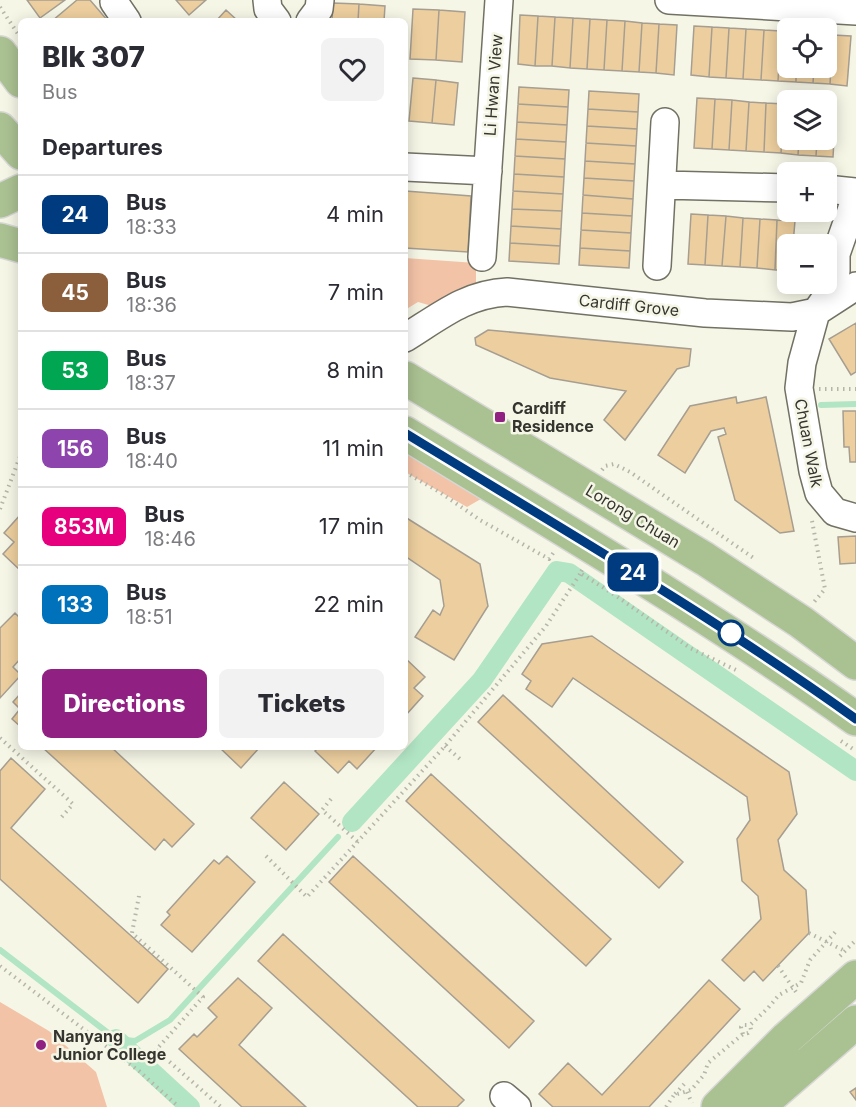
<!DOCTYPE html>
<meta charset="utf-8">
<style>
body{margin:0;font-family:Inter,sans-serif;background:#f2f2f3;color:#2b2b33;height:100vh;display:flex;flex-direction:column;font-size:22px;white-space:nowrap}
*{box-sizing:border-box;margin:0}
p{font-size:20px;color:#7c7c81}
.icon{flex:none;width:33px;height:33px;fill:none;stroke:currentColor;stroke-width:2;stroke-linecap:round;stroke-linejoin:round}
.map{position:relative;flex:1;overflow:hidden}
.drawer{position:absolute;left:18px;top:18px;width:390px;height:732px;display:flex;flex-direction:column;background:#fff;border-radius:9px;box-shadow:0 3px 15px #0003}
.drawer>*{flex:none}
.badge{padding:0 12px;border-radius:9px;font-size:21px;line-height:39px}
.buttons{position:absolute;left:777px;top:18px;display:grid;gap:12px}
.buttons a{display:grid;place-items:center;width:60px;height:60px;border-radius:9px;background:#fff;box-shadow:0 3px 15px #0003;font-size:30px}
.map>.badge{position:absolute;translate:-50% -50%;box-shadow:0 0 0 3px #fff}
h2{padding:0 24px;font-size:22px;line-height:54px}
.round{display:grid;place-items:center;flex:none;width:63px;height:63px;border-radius:9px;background:#f2f2f3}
.headline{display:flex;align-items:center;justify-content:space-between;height:102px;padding:0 24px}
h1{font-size:28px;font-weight:800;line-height:45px}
.action{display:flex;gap:12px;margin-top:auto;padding:12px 24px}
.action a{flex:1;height:69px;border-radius:9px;background:#902183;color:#fff;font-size:24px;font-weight:800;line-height:69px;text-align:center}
.action a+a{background:#f2f2f3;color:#2b2b33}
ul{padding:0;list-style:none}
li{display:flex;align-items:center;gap:18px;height:78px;padding:0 24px;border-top:2px solid #e1e1e2}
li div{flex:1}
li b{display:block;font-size:22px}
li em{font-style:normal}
li .badge{min-width:66px;font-weight:700;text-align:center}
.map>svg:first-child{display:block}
.green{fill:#f3c3a7}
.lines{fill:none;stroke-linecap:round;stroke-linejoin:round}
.stream{stroke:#b1e5c4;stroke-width:6}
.canal{stroke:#b1e5c4;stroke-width:20}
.building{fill:#edcf9f;stroke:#a69e91;stroke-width:1.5}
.minor-casing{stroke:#727164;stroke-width:30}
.major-casing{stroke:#d7d7d5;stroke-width:36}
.path{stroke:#b5b5a9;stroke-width:4;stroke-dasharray:1.5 4.5;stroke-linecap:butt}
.minor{stroke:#fff;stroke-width:27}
.major{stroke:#aac192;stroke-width:33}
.line-casing{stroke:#fff;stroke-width:14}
.line{stroke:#003b80;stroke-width:9}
.poi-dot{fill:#902183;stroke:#f6f6e7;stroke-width:2}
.stop-dot{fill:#fff;stroke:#003b80;stroke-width:3}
.labels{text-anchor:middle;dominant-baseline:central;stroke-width:5;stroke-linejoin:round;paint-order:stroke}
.street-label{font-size:16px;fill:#35352f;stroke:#f6f6e7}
.poi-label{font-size:16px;font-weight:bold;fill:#35352f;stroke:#f6f6e7;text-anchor:start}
</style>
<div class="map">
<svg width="856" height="1107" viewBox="0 0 856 1107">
<rect width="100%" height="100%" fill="#f6f6e7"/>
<path class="green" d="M405,258L476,263V283L432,306L418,302L405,310Z
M405,439L493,492L467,507L405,472Z
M0,1002L49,1031L96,1072L107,1107H0Z"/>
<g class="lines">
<path class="stream" d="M821,405L856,404
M0,950L116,1039L135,1041L170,1020L338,837"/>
<path class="canal" d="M352,822L482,680L557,571L569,573L856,771
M116,1039L190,1107"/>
</g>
<path class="building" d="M27,0H65L40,18Z
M77,0H90L108,21H52Z
M176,0H206L189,15Z
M333,3L359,4L358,21H332Z
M359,4L385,6L384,21H358Z
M413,9L439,10L436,60L410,59Z
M226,10L238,21H216Z
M439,10L465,12L462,62L436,60Z
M520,15L538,16L535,66L518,64Z
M538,16L555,17L552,66H535Z
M555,17L573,18L570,68L552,66Z
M573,18L590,19L587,69L570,68Z
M590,19L607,20L604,70L587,69Z
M607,20L625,21L622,71L604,70Z
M625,21L642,23L639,72L622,71Z
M642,23L659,24L656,73L639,72Z
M659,24L677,25L674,75L656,73Z
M694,26L712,27L709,77L691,75Z
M712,27L729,28L726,78L709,77Z
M729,28L746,29L743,79L726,78Z
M746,29L764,30L761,80L743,79Z
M764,30L781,31L778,81L761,80Z
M781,31L788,32V68H796V82L778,81Z
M826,34L833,35L830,84L813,83L814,68H826Z
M833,35L851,36L847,86L830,84Z
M796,68H814L813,83L796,82Z
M413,78L436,80L432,123L409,121Z
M436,80L458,83L454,125L432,123Z
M519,87L569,90L568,107L518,104Z
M589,91L639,94L638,112L588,109Z
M697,98L715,99L712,149L694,148Z
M715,99L732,100L729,150L712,149Z
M732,100L749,102L746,151L729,150Z
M749,102L766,103L764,152L746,151Z
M766,103L784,104L781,153L764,152Z
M518,104L568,107L567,125L517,122Z
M784,104H788V140H799L798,155L781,153Z
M826,107H836L833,157L816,156L817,140H826Z
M588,109L638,112L637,129L587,126Z
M517,122L567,125L566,142L516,139Z
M587,126L637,129L636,146L586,143Z
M516,139L566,142L565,159L515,156Z
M799,140H817L816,156L798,155Z
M586,143L636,146L635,164L585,161Z
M515,156L565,159L564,177L514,174Z
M585,161L635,164L634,181L584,178Z
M514,174L564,177L563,194L513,191Z
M584,178L634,181L633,199L583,195Z
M405,191L471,196L468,252L405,248Z
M513,191L563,194L562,211L512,209Z
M583,195L633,199L632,216L582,213Z
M512,209L562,211L561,229L511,226Z
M582,213L632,216L631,233L581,230Z
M691,214L708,215L705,265L688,264Z
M708,215L726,216L722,266L705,265Z
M726,216L743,218L740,267L722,266Z
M743,218L760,219L757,268L740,267Z
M760,219L777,220L775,270L757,268Z
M777,220L795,221L793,244H788V270H775Z
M511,226L561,229L560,246L510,243Z
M581,230L631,233L630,251L580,248Z
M510,243L560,246L559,264L509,261Z
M580,248L630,251L629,268L579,265Z
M856,323V372L851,375L829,339Z
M488,330L691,349L689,366L677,369L625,440L604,420L626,391L550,378L476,345L475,338Z
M736,397L737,403L766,397L794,531L780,533L735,500L718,437L726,434L724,428L711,431L685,473L658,455L690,406Z
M843,411H856V462H850L849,447H844Z
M21,514V571L3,554L14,542L4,533Z
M405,517L480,564L488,606L454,660L415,637L433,610L440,615L444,606L440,580L405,556Z
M856,536V563L840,564L838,537Z
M15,613L21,619V658L13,667L21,675L0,698V628Z
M592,636L789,772L797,814L778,840L784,870L806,890L809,933L763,981L754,971L744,981L722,960L761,919L758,896L742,881L737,839L750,820L747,797L573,678L552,707L526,689L531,681L522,674L542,644Z
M405,658L425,677L414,688L423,696L405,716Z
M21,693V727L12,719L20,709L13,702Z
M503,695L683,862L659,888L478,722Z
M42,747H111L194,824L172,847L164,839L155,850Z
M219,747H260L241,768Z
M319,747H377L357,769L349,761L338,773L315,751Z
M11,758L45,789L11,828L168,969L138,1003L0,879V771Z
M431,774L611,939L586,966L406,801Z
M284,782L319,814L286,850L251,818Z
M227,856L255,882L192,952L161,925L170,915L167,912L214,860L219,864Z
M353,856L534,1021L509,1048L329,882Z
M283,934L464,1100L457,1107H418L258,961Z
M238,978L272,1008L239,1045L306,1107H242L179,1049L194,1034L197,1037L217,1017L208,1008Z
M709,980L740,1009L649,1107H553L539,1094L568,1063L602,1095Z
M856,1088V1100L850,1092Z"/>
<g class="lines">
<defs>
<path id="minor" d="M267,0L268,9L277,21
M669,0L856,11
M114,2L127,21
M310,21L319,9L320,0
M405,167L488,171
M663,185L788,188
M826,189L856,192
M856,197L836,254V271L828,295L816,312L802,363L799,388L813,471L819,493L835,512L856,518
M482,257L499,0
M657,266L665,122
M405,338C439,317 466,294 507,292L705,313L792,317L816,312L856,286
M504,1096L517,1107"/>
<path id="major" d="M0,53L21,81
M0,129L21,153
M0,201L21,191
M0,240L21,246
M405,378L705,559L801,622L856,663
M405,433C557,526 711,616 856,719
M718,1107L787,1038L856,977
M758,1107L856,1022"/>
</defs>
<use href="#minor" class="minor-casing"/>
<use href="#major" class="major-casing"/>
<path class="path" d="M0,7L18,34
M819,389H856
M602,470L605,466L614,464L630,472L755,559
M405,472L441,493L480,520L549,559L554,552
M0,509L21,454
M812,521L825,589L814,602
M582,570L580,573L615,595L690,648L738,671
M0,738L73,804L59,820
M841,741L856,751
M445,746L460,759
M331,799L322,810L358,842
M266,856L307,897L445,746L546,626L580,574
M139,896L132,933L203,997L156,1050L221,1107
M809,933L845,951
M840,956L856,940
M0,966L139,1071L179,1107
M778,966L798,995
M743,1034L741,1027L743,1025H750
M687,1092L692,1103
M675,1094L687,1081
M666,1107L674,1095L691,1090L704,1075L708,1063L743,1034L748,1033L751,1030L750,1025L768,1008L779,995L801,983L810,960L838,929"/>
<use href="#minor" class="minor"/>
<use href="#major" class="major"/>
</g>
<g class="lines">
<defs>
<path id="line" d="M405,433C557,526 711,615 856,719"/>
</defs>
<use href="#line" class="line-casing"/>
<use href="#line" class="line"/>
</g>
<g class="poi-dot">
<rect x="494" y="411" width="12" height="12" rx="3"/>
<circle cx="41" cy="1045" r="6"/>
</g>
<circle class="stop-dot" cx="731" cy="633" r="12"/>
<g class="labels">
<g class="street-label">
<text transform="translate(493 85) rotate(-86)">Li Hwan View</text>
<text transform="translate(629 305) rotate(6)">Cardiff Grove</text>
<text transform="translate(809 443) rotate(79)">Chuan Walk</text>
<text transform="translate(633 516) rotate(31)">Lorong Chuan</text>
</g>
<g class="poi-label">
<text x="512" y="408">Cardiff<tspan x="512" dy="18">Residence</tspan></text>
<text x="53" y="1036">Nanyang<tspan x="53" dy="18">Junior College</tspan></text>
</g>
</g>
</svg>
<div class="buttons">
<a><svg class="icon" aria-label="locate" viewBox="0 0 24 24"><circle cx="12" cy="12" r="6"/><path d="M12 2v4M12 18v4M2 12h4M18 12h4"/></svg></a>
<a><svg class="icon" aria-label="layers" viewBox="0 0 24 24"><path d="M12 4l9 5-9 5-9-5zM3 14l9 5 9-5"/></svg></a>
<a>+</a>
<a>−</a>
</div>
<b class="badge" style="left:633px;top:572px;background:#003b80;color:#fff">24</b>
<section class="drawer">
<div class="headline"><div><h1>Blk 307</h1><p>Bus</p></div><a class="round"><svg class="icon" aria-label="heart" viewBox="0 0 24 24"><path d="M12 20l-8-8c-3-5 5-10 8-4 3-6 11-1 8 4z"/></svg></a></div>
<h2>Departures</h2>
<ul>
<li><span class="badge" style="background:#003b80;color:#fff">24</span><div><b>Bus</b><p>18:33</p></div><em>4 min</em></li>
<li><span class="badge" style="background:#8b5e3c;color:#fff">45</span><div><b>Bus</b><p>18:36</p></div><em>7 min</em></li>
<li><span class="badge" style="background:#00a651;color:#fff">53</span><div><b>Bus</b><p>18:37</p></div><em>8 min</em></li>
<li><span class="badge" style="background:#8e44ad;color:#fff">156</span><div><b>Bus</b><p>18:40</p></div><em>11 min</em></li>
<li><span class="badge" style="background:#e6007e;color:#fff">853M</span><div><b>Bus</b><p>18:46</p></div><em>17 min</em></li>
<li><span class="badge" style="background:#0072bc;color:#fff">133</span><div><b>Bus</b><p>18:51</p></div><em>22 min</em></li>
</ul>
<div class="action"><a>Directions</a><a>Tickets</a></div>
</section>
</div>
